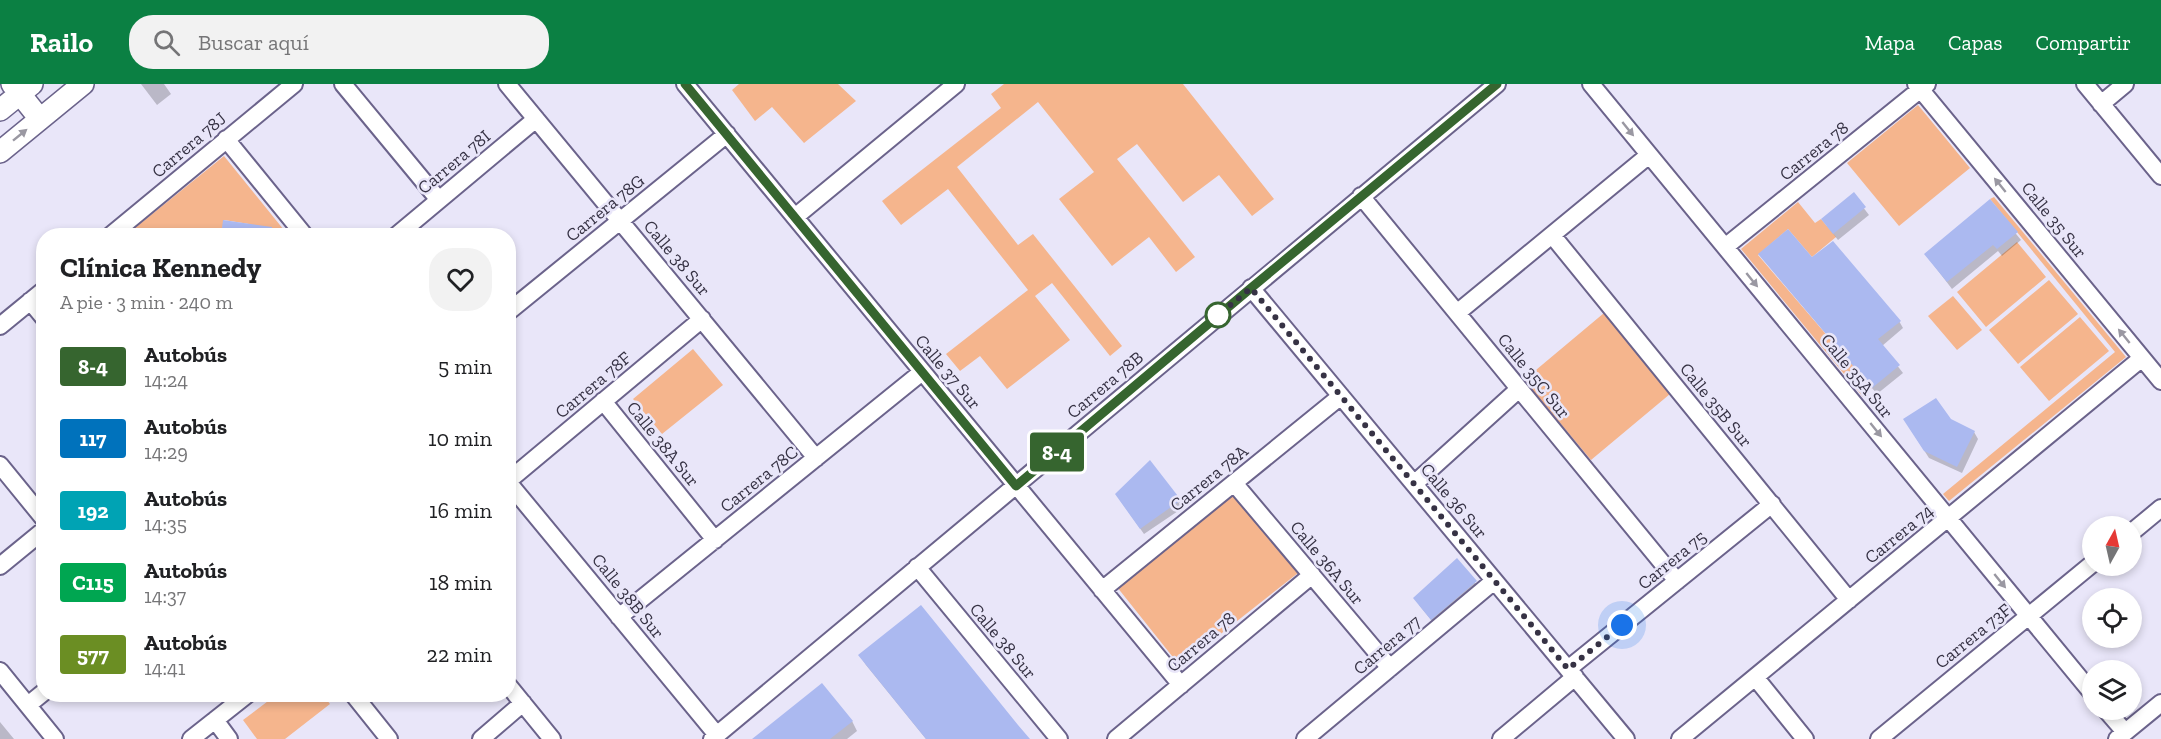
<!DOCTYPE html>
<html lang="es">
<meta charset="utf-8">
<style>
body{margin:0;font-family:"Zilla Slab",serif;background:#f2f2f2;color:#202124;height:100vh;display:flex;flex-direction:column;font-size:22px;white-space:nowrap}
*{box-sizing:border-box;margin:0}
p{font-size:20px;color:#757577}
.icon{flex:none;width:33px;height:33px;fill:none;stroke:currentColor;stroke-width:2;stroke-linecap:round;stroke-linejoin:round}
.map{position:relative;flex:1;overflow:hidden}
.side{position:absolute;left:36px;top:144px;width:480px;height:474px;display:flex;flex-direction:column;background:#fff;border-radius:24px;box-shadow:0 3px 9px #0003}
.side>*{flex:none}
.badge{padding:0 12px;border-radius:4px;font-size:21px;line-height:39px}
.needle{width:39px;rotate:8deg}
.tools{position:absolute;left:2082px;top:432px;display:grid;gap:12px}
.tools a{display:grid;place-items:center;width:60px;height:60px;border-radius:50%;background:#fff;box-shadow:0 3px 9px #0003;font-size:30px}
.you{position:absolute;width:30px;height:30px;margin:-15px;border:4px solid #fff;border-radius:50%;background:#1a73e8;box-shadow:0 0 0 9px #1a73e833}
.map>.badge{position:absolute;translate:-50% -50%;box-shadow:0 0 0 3px #fff}
.round{display:grid;place-items:center;flex:none;width:63px;height:63px;border-radius:24px;background:#f2f2f2}
.overview{display:flex;align-items:center;justify-content:space-between;height:102px;padding:0 24px}
h1{font-size:28px;font-weight:800;line-height:45px}
ul{padding:0;list-style:none}
li{display:flex;align-items:center;gap:18px;height:72px;padding:0 24px}
li div{flex:1}
li b{display:block;font-size:22px}
li em{font-style:normal}
li .badge{min-width:66px;font-weight:700;text-align:center}
header{display:flex;align-items:center;gap:36px;box-sizing:border-box;height:84px;padding:0 30px;background:#0b8043;color:#fff}
header strong{font-size:28px}
nav{display:flex;gap:33px;margin-inline-start:auto;font-size:21px}
.search{width:420px;height:54px;background:#f2f2f2;display:flex;align-items:center;gap:15px;box-sizing:border-box;padding:0 21px;border-radius:24px;color:#757577;font-size:22px}
.map>svg:first-child{display:block}
.green{fill:#f5b58d}
.shadow{fill:#0003}
.building{fill:#abb9f0}
.lines{fill:none;stroke-linecap:round;stroke-linejoin:round}
.minor-casing{stroke:#6b638b;stroke-width:20}
.major-casing{stroke:#6b638b;stroke-width:24}
.minor{stroke:#fff;stroke-width:16}
.major{stroke:#fff;stroke-width:21}
.oneway{fill:#9a98a2}
.line-casing{stroke:#fff;stroke-width:14}
.line{stroke:#36652f;stroke-width:9}
.walk{stroke:#363244;stroke-width:6;stroke-dasharray:0 10.8}
.stop-dot{fill:#fff;stroke:#36652f;stroke-width:3}
.labels{text-anchor:middle;dominant-baseline:central;stroke-width:5;stroke-linejoin:round;paint-order:stroke}
.street-label{font-size:18px;fill:#363244;stroke:#e9e6f9}
</style>
<header>
<strong>Railo</strong>
<div class="search"><svg class="icon" aria-label="search" viewBox="0 0 24 24"><circle cx="10" cy="10" r="6"/><path d="M15 15l6 6"/></svg>Buscar aquí</div>
<nav><a>Mapa</a><a>Capas</a><a>Compartir</a></nav>
</header>
<div class="map">
<svg width="2161" height="655" viewBox="0 0 2161 655">
<rect width="100%" height="100%" fill="#e9e6f9"/>
<path class="green" d="M739,0H838L856,17L804,59L772,23L755,37L732,6Z
M1004,0H1183L1274,115L1252,132L1219,91L1183,118L1137,60L1117,75L1195,173L1176,188L1149,153L1112,182L1059,115L1094,88L1038,18L957,83L1018,161L1033,150L1122,262L1110,272L1052,199L1035,212L1070,256L1007,305L980,272L960,287L946,270L1028,206L948,105L901,141L882,117L1001,24L991,10Z
M1918,21L1970,84L1899,142L1847,79Z
M224,72L288,151H247L249,140L224,136L221,151L167,145L165,151L125,152Z
M1994,113L2126,273L1949,417L1943,410L2115,268L1990,115Z
M1798,118L1815,139L1821,135L1836,153L1812,173L1788,145L1758,171L1872,304L1863,313L1741,165Z
M2017,158L2046,193L1986,243L1957,208Z
M2049,196L2078,230L2018,280L1989,246Z
M1953,212L1982,246L1957,266L1928,232Z
M1604,229L1670,310L1591,376L1524,296Z
M2080,233L2109,267L2049,317L2020,283Z
M693,265L723,301L662,350L633,315Z
M1235,410L1298,489L1180,582L1117,503Z
M276,611H323L330,620L285,655H257L243,636Z"/>
<path class="shadow" d="M141,0H164L171,10L157,21Z
M1853,110L1869,131L1838,156L1827,142Z
M1990,118L2021,156L2002,172L1998,167L1952,205L1926,171Z
M1760,171L1812,176L1899,237L1903,244L1882,262L1903,289L1877,310Z
M1950,336L1974,348L1978,355L1962,389L1929,374L1909,343Z
M1150,378L1184,423L1144,450L1120,416Z
M1457,476L1480,505L1436,542L1419,521Z
M860,572L1028,655H926L866,581Z
M852,637L857,647L847,655H755Z
M0,638L14,655H0Z"/>
<path class="building" d="M1854,108L1866,123L1833,150L1821,135Z
M1990,115L2018,148L1997,165L1993,161L1947,198L1924,170Z
M223,136L272,143V152H221Z
M1788,145L1812,173L1833,157L1901,237L1878,255L1900,281L1872,304L1758,170Z
M1936,314L1951,335L1975,347L1957,383L1924,367L1903,335Z
M1150,376L1181,416L1140,445L1115,410Z
M1457,474L1477,497L1431,536L1413,514Z
M921,521L1018,641L1030,655H926L858,571Z
M822,599L853,637L830,655H752Z"/>
<g class="lines">
<defs>
<path id="minor" d="M343,0L439,116
M507,0L816,374
M685,0L1181,601
M1591,0L2092,609
M1916,0L2161,297
M2085,0L2161,92
M2101,20L2125,0
M226,55L305,152
M1361,112L1677,497
M795,133L956,0
M1552,151L1849,516
M110,152L294,0
M396,152L536,35
M1725,163L1927,0
M1251,204L1626,655
M30,217L44,234
M508,228L727,50
M1457,229L1649,71
M0,242L44,206
M603,317L715,456
M0,381L44,435
M508,397L702,235
M508,398L717,651
M1234,399L1390,584
M1414,400L1519,305
M2132,448L2161,424
M0,482L44,446
M917,483L1059,655
M1102,506L1341,312
M619,533L922,288
M1568,585L1772,420
M0,587L55,655
M1755,593L1805,655
M508,601L552,655
M353,610L389,655
M28,621L44,608
M2106,626L2125,648
M215,636L229,655
M191,655L248,610
M481,655L523,619
M712,655L1497,0
M1116,655L1312,491
M1305,655L1494,497
M1501,655L1575,593
M1680,655L2142,274
M1879,655L2092,480
M2117,655L2161,619"/>
<path id="major" d="M12,0L40,35
M0,26L32,0
M0,68L83,0"/>
</defs>
<use href="#minor" class="minor-casing"/>
<use href="#major" class="major-casing"/>
<use href="#minor" class="minor"/>
<use href="#major" class="major"/>
</g>
<defs><path id="oneway-solid" d="M-6-.8H1V-3.2L6.5 0L1 3.2V.8H-6Z" transform="scale(1.5)"/></defs>
<g class="oneway">
<use href="#oneway-solid" transform="translate(1628 45) rotate(51)"/>
<use href="#oneway-solid" transform="translate(20 51) rotate(-39)"/>
<use href="#oneway-solid" transform="translate(2000 101) rotate(-129)"/>
<use href="#oneway-solid" transform="translate(1752 196) rotate(51)"/>
<use href="#oneway-solid" transform="translate(2124 252) rotate(-129)"/>
<use href="#oneway-solid" transform="translate(1876 346) rotate(51)"/>
<use href="#oneway-solid" transform="translate(2000 497) rotate(51)"/>
</g>
<g class="lines">
<defs>
<path id="line" d="M685,0L1016,402L1251,204L1497,0"/>
</defs>
<use href="#line" class="line-casing"/>
<use href="#line" class="line"/>
<path class="walk" d="M1218,231L1216,233L1251,204L1568,585L1622,541"/>
</g>
<circle class="stop-dot" cx="1218" cy="231" r="12"/>
<g class="labels">
<g class="street-label">
<text transform="translate(189 61) rotate(-40)">Carrera 78J</text>
<text transform="translate(1814 67) rotate(-39)">Carrera 78</text>
<text transform="translate(454 78) rotate(-40)">Carrera 78I</text>
<text transform="translate(605 124) rotate(-39)">Carrera 78G</text>
<text transform="translate(2054 136) rotate(51)">Calle 35 Sur</text>
<text transform="translate(677 174) rotate(50)">Calle 38 Sur</text>
<text transform="translate(948 288) rotate(50)">Calle 37 Sur</text>
<text transform="translate(1534 292) rotate(51)">Calle 35C Sur</text>
<text transform="translate(1857 292) rotate(51)">Calle 35A Sur</text>
<text transform="translate(593 301) rotate(-40)">Carrera 78F</text>
<text transform="translate(1105 301) rotate(-40)">Carrera 78B</text>
<text transform="translate(1716 321) rotate(51)">Calle 35B Sur</text>
<text transform="translate(663 360) rotate(51)">Calle 38A Sur</text>
<text transform="translate(1209 394) rotate(-39)">Carrera 78A</text>
<text transform="translate(759 395) rotate(-39)">Carrera 78C</text>
<text transform="translate(1454 417) rotate(50)">Calle 36 Sur</text>
<text transform="translate(1899 450) rotate(-39)">Carrera 74</text>
<text transform="translate(1672 476) rotate(-39)">Carrera 75</text>
<text transform="translate(1327 479) rotate(50)">Calle 36A Sur</text>
<text transform="translate(628 512) rotate(51)">Calle 38B Sur</text>
<text transform="translate(1973 552) rotate(-39)">Carrera 73F</text>
<text transform="translate(1003 557) rotate(50)">Calle 38 Sur</text>
<text transform="translate(1201 558) rotate(-40)">Carrera 78</text>
<text transform="translate(1387 561) rotate(-40)">Carrera 77</text>
</g>
</g>
</svg>
<div class="tools">
<a><svg class="needle" viewBox="-14 -14 28 28"><path d="M0-13l5 13h-10z" fill="#e53935"/><path d="M0 13l5-13h-10z" fill="#757577"/></svg></a>
<a><svg class="icon" aria-label="locate" viewBox="0 0 24 24"><circle cx="12" cy="12" r="6"/><path d="M12 2v4M12 18v4M2 12h4M18 12h4"/></svg></a>
<a><svg class="icon" aria-label="layers" viewBox="0 0 24 24"><path d="M12 4l9 5-9 5-9-5zM3 14l9 5 9-5"/></svg></a>
</div>
<div class="you" style="left:1622px;top:541px"></div>
<b class="badge" style="left:1057px;top:368px;background:#36652f;color:#fff">8-4</b>
<section class="side">
<div class="overview"><div><h1>Clínica Kennedy</h1><p>A pie · 3 min · 240 m</p></div><a class="round"><svg class="icon" aria-label="heart" viewBox="0 0 24 24"><path d="M12 20l-8-8c-3-5 5-10 8-4 3-6 11-1 8 4z"/></svg></a></div>
<ul>
<li><span class="badge" style="background:#36652f;color:#fff">8-4</span><div><b>Autobús</b><p>14:24</p></div><em>5 min</em></li>
<li><span class="badge" style="background:#0072bc;color:#fff">117</span><div><b>Autobús</b><p>14:29</p></div><em>10 min</em></li>
<li><span class="badge" style="background:#00a3b4;color:#fff">192</span><div><b>Autobús</b><p>14:35</p></div><em>16 min</em></li>
<li><span class="badge" style="background:#00a651;color:#fff">C115</span><div><b>Autobús</b><p>14:37</p></div><em>18 min</em></li>
<li><span class="badge" style="background:#6b8e23;color:#fff">577</span><div><b>Autobús</b><p>14:41</p></div><em>22 min</em></li>
</ul>
</section>
</div>
